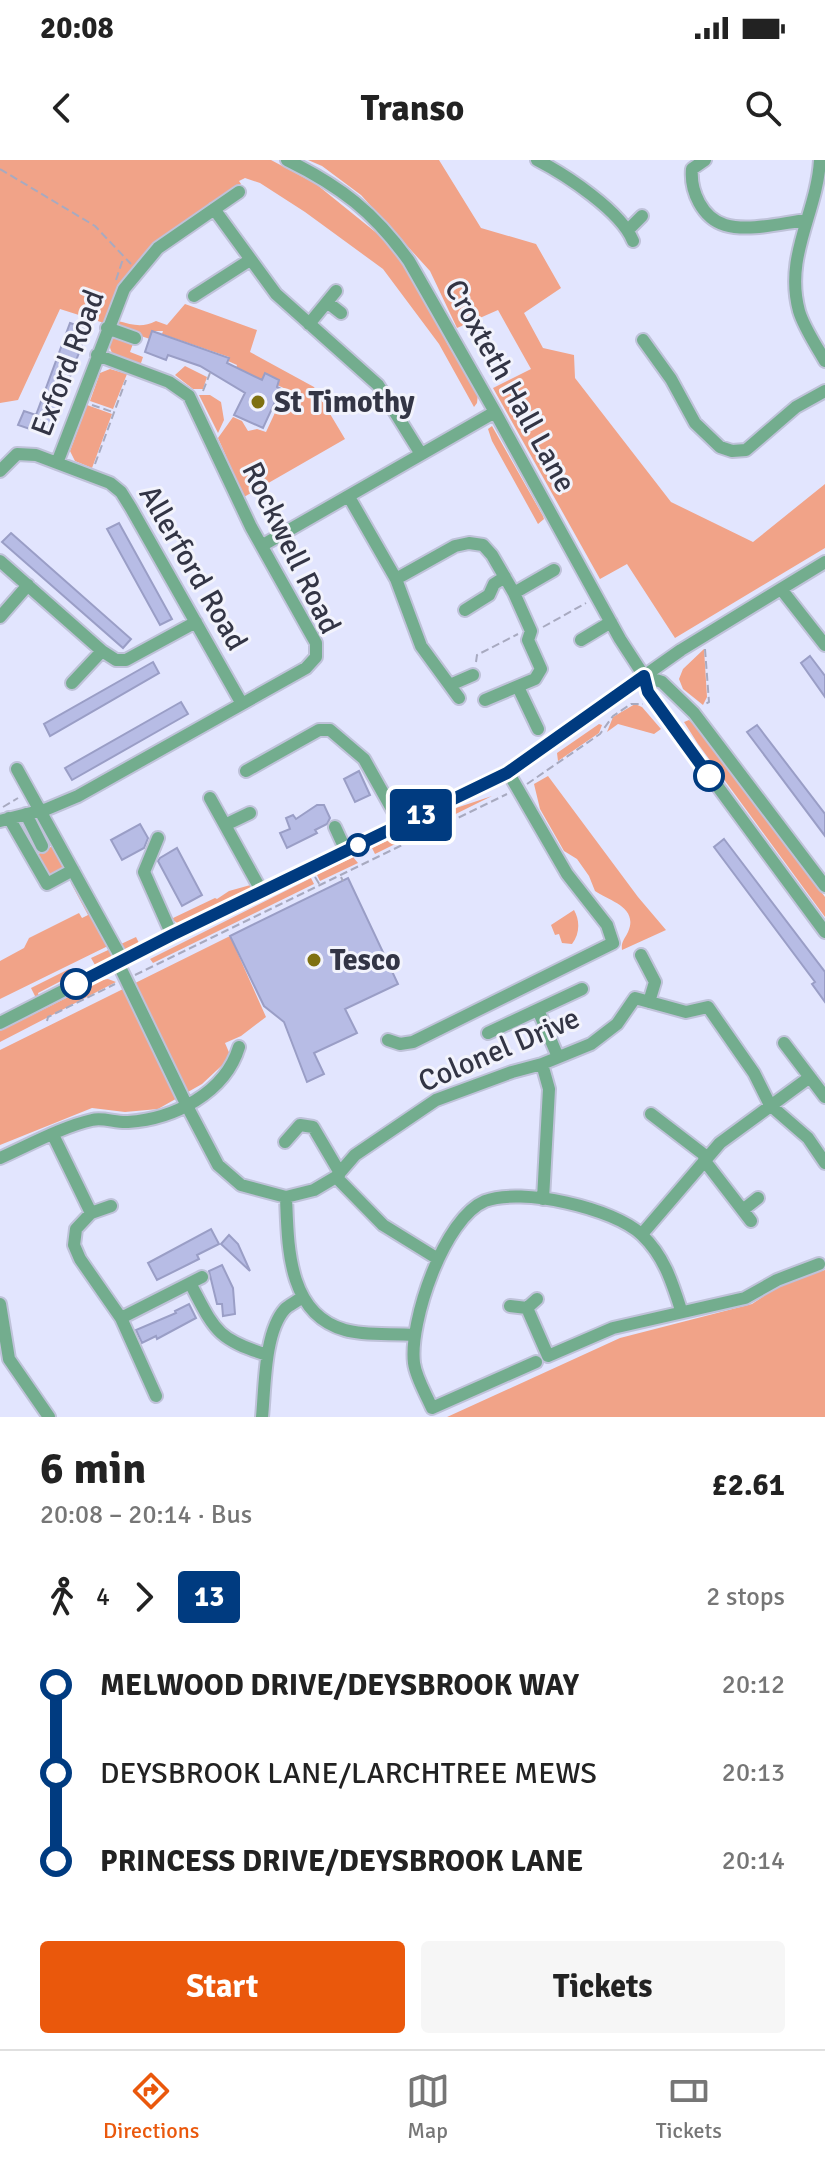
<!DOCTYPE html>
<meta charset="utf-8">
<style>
body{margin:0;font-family:Signika,sans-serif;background:#f6f6f6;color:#222;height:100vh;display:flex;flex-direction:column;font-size:30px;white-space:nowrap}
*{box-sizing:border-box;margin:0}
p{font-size:26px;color:#767676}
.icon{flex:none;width:44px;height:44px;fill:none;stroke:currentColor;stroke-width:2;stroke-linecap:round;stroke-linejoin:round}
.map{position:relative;height:1257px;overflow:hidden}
.side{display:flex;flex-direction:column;background:#fff;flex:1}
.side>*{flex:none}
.badge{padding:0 16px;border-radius:6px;font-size:28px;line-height:52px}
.map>.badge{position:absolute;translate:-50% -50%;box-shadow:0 0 0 4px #fff}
.legs{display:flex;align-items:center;gap:12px;height:88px;padding:0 40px;font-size:26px}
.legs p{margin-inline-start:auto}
.headline{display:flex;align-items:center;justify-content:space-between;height:136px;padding:0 40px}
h1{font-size:44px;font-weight:700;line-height:60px}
.cta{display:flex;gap:16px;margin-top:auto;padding:16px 40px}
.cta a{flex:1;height:92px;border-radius:8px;background:#ea580c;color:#fff;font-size:32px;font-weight:700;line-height:92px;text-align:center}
.cta a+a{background:#f6f6f6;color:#222}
ul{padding:0 40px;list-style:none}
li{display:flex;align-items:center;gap:28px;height:88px;font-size:30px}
li i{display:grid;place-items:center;width:12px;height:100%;margin:0 10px;background:currentColor}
li i::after{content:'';width:20px;height:20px;margin:-10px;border:6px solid;border-radius:50%;background:#fff}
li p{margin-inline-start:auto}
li:first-child i{background:linear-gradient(#0000 50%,currentColor 0)}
li:last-child i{background:linear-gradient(currentColor 50%,#0000 0)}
.status{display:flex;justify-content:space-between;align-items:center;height:56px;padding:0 40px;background:#fff;direction:ltr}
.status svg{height:22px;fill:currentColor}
header{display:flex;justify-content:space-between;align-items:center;height:104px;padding:0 40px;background:#fff;font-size:36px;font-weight:700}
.dock{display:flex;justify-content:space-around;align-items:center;height:112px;border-top:2px solid #e0e0e0;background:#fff;font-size:22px;color:#767676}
.dock a{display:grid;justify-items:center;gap:4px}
.dock .on{color:#ea580c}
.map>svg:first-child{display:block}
.green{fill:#f1a388}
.building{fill:#b7bce5;stroke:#9a9ec6;stroke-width:2}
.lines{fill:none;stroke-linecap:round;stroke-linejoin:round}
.minor-casing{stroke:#bfc2d9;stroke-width:16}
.path{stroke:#a8aac0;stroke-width:2;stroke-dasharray:8 4;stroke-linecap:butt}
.minor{stroke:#73ad8e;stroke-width:12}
.line-1-casing{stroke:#fff;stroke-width:18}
.line-1{stroke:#003b80;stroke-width:12}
.poi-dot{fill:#7f7111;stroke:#f2f3fc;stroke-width:3}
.stop-1-dot{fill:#fff;stroke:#003b80;stroke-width:4}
.labels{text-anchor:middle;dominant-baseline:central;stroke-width:6;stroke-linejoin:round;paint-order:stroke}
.street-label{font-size:30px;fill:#333545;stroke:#f2f3fc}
.poi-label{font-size:30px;font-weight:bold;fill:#333545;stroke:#f2f3fc;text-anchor:start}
</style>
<div class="status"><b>20:08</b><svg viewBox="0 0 49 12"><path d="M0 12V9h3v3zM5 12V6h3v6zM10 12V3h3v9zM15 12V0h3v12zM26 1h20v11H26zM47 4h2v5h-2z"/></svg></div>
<header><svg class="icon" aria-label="back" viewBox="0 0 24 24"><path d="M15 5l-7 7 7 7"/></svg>Transo<svg class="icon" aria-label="search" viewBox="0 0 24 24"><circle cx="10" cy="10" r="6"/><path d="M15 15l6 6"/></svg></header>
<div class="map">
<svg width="825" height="1257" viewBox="0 0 825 1257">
<rect width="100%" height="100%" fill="#e2e5fe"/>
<path class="green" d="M0,0H271L316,24L384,79L411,116L448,185L478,234L477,243L474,247L439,184L383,109L305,52L260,23L245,18L239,21L241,24C182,65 129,93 104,163L60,149L18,240L0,243Z
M308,0H439L481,68L536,84L561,128L524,153L543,188L574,195L575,218L671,342L753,382L825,324V388L675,478L627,404L600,419L493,228L531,209L498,150L457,168L430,111L361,35L322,6Z
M185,144L257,170L250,192L314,227L345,279L244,337L218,278L233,257L242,261L248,271L257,269L266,272L286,229L277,225L279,220L265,214L262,220L236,208L237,205L228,201L229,197L162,174L163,171H153L150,179L116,168L118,161C133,165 142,168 156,161L167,165Z
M111,174L134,181L130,192L143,197L140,206C121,199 105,199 111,174Z
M185,206L207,217L203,229H193L175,215Z
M110,209L127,214L113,249L90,241L100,213Z
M199,235H210L221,242L224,260L218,273Z
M87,245L112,254L92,308L75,301L70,291Z
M492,266L543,356L544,359L538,364L492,281L488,269Z
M704,489L707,537L703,545L683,529L679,519L683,509Z
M635,544L642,547L661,569L654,574L618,564L607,572L613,557Z
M689,560L700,569L825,737V757L698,584L684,562Z
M599,564L602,565L599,573L558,601L557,593Z
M548,616L638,737L666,770L622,790C621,782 624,780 628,772C639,747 609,741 595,731L589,716L577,699L564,691L540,649L534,624Z
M492,636L375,694L372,688L447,651Z
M56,684L71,709L49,722L33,697Z
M353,697L358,703L320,721L317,715Z
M311,718L314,724L153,803L150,799Z
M76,721L112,784L0,839V801L24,788L29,778L79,753L82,758L88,755L71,723Z
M254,724L251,729L179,764L171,759L215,738L217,739L229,731Z
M574,750C580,760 580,774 572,784L562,783L559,774L555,775L551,765Z
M230,776L266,857L241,876L225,883L231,897L202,924L158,949L125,952L92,948L0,985V890Z
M136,777L139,783L95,805L91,798Z
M69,809L71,812L62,816L63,820L38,833L39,837L35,836L31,828Z
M108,819L116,822L0,882V871L102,820Z
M825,1110V1257H447L620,1178L752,1144L789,1119Z"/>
<path class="building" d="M70,163L85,168L83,173L86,174L54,259L47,271L35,266L33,270L18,265L24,251L36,255Z
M152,171L229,198L227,203L262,220L265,213L279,220L277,227L281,229L263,268L234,255L245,233L200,206L168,195L166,200L145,192Z
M119,363L172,459L160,465L107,369Z
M11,373L131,479L123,488L2,382Z
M810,496L825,516V537L801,503Z
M153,502L159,513L50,576L44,564Z
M181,542L188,554L72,620L65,608Z
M757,565L825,654V676L747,572Z
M359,611L370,635L355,642L344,619Z
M317,645H324L330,658L327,664L315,670L317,673L287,688L280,673L290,669L286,658L293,655L296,659Z
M140,664L148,678L144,688L122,700L111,680Z
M724,679L825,812V842L812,824L815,822L714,687Z
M177,688L202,735L182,746L158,701L160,698Z
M348,718L398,824L345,849L357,873L314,893L324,914L307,922L284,862L264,846L230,776Z
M211,1069L219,1084L197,1095L199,1099L157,1120L148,1103Z
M229,1075L238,1084L250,1111L221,1084Z
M222,1105L233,1128L235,1154L223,1156L222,1144H217L209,1111Z
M189,1144L196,1158L157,1179L156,1176L142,1183L136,1170L176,1153L175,1151Z"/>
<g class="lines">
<defs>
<path id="minor" d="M287,0C340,26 374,52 409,101L495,252L620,479L644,516L648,532L825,772
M537,0C566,15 621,51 633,81
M705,0L692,9C690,31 702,58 725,65C749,72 782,63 807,60
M820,0C817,53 784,96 799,151C804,168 816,185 825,201
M214,49L276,134L378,225L421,294
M628,70L642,56
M194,136L250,100
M327,142L341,153
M309,164L336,131
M107,168L135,178
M643,180L671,219L695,263L720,287L732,291L746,290L796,247L825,231
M57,303L124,129L158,88L239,32
M0,311L17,294L36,295L110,323L121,332L131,348L242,544
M349,337L396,419L421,486L459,538
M263,385L495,252
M0,401L102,491L116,500H126L196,462
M396,419L455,386L469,383L483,385L492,395L514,433L531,471L528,480L541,509L535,519L485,540
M781,429L825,485
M514,433L554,410
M465,450L489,435L494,424L505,417
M0,457L28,425
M581,480L611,462
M644,516L662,522L694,553L825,726
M72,523L102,491
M450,525L473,515
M518,527L538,569
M17,609L123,801
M246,611L319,570H330L364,599L401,665
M210,638L262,732
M26,654L42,686
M9,658L47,724L73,710
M0,661L47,649L78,636L306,508L316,497V483L312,476L251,367L189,236L169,222L97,195
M225,665L250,653
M335,667L346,691
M158,678L144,712L172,775
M641,795L655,822L649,842
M118,803L187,946L218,1005L241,1025L286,1037L314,1030L336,1017L355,995L436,940L512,912L542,904L591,884L617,864L635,838L686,852L708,847L754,913L770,945L808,978L825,1003
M538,850L558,897
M0,863L172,775L508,612L681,490L825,402
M488,873L582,829
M388,880L400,884L413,882L613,783L607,765L567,714L508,612
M784,883L825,937
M542,904L549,929L543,1039
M651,954L707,997
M53,975L91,1053
M285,982L300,965L313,967L340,1013
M0,998C27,986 64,966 92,960C103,957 116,963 128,962C174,959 225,933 239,887
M704,1000L751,1061
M336,1017L383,1065L438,1099
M286,1037C288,1085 287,1154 345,1170C365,1176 392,1173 414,1175
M111,1046L91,1053L76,1069L74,1085L80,1099L121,1158L156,1236
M744,1049L758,1038
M642,1074L720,983L810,917
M190,1123C215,1170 215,1178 267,1195
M0,1144L9,1199L49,1257
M510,1146L527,1148L537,1139
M527,1148L548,1196L613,1168L745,1138L777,1120L819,1104
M121,1158L202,1117
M536,1202L432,1248C426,1234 416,1218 414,1203C409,1162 444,1058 485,1041C521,1027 614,1048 642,1075C664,1096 672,1122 681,1150
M262,1257C265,1228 264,1172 285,1149C289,1145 296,1142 301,1138"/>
</defs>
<use href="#minor" class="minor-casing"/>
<path class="path" d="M0,9L95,66L131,104
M116,120L123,99
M203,231L210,213
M92,245L113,252
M95,304L126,220
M543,467L586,443
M705,489L709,542L705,544
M476,502L477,495L518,474
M527,624L600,574L613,556L631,544H643
M3,647L18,638
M315,717L321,727
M341,717L343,721
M135,815L507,634
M47,861L48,857L115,824"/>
<use href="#minor" class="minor"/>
</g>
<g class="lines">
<defs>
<path id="line-1" d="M76,824L172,775L507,613L644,516L648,532L709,616"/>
</defs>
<use href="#line-1" class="line-1-casing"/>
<use href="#line-1" class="line-1"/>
</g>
<g class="poi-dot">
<circle cx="258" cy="242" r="8"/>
<circle cx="314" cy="800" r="8"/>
</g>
<g class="stop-1-dot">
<circle cx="709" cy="616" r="14"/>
<circle cx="358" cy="685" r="10"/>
<circle cx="76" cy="824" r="14"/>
</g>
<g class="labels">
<g class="street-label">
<text transform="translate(68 203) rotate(-69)">Exford Road</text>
<text transform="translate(510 226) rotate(61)">Croxteth Hall Lane</text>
<text transform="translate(291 388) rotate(64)">Rockwell Road</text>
<text transform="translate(193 408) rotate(60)">Allerford Road</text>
<text transform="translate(499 890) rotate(-23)">Colonel Drive</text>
</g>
<g class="poi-label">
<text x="274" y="242">St Timothy</text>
<text x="330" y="800">Tesco</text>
</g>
</g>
</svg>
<b class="badge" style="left:421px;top:655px;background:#003b80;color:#fff">13</b>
</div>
<section class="side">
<div class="headline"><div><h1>6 min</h1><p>20:08 – 20:14 · Bus</p></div><b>£2.61</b></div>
<div class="legs"><svg class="icon" aria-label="walk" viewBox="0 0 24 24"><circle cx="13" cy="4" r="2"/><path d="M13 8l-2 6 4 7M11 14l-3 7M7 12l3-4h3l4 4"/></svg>4<svg class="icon" aria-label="forward" viewBox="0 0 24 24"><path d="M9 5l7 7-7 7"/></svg><b class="badge" style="background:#003b80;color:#fff">13</b><p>2 stops</p></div>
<ul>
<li><i style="color:#003b80"></i><b>MELWOOD DRIVE/DEYSBROOK WAY</b><p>20:12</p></li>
<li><i style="color:#003b80"></i><span>DEYSBROOK LANE/LARCHTREE MEWS</span><p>20:13</p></li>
<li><i style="color:#003b80"></i><b>PRINCESS DRIVE/DEYSBROOK LANE</b><p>20:14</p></li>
</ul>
<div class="cta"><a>Start</a><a>Tickets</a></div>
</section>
<nav class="dock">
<a class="on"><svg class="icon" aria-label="directions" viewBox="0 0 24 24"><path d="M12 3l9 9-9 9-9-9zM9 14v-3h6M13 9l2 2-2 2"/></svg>Directions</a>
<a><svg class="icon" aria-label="map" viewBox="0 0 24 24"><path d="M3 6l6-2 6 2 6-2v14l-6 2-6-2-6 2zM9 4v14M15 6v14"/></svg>Map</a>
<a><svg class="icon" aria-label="tickets" viewBox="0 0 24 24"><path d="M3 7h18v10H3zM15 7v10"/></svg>Tickets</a>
</nav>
